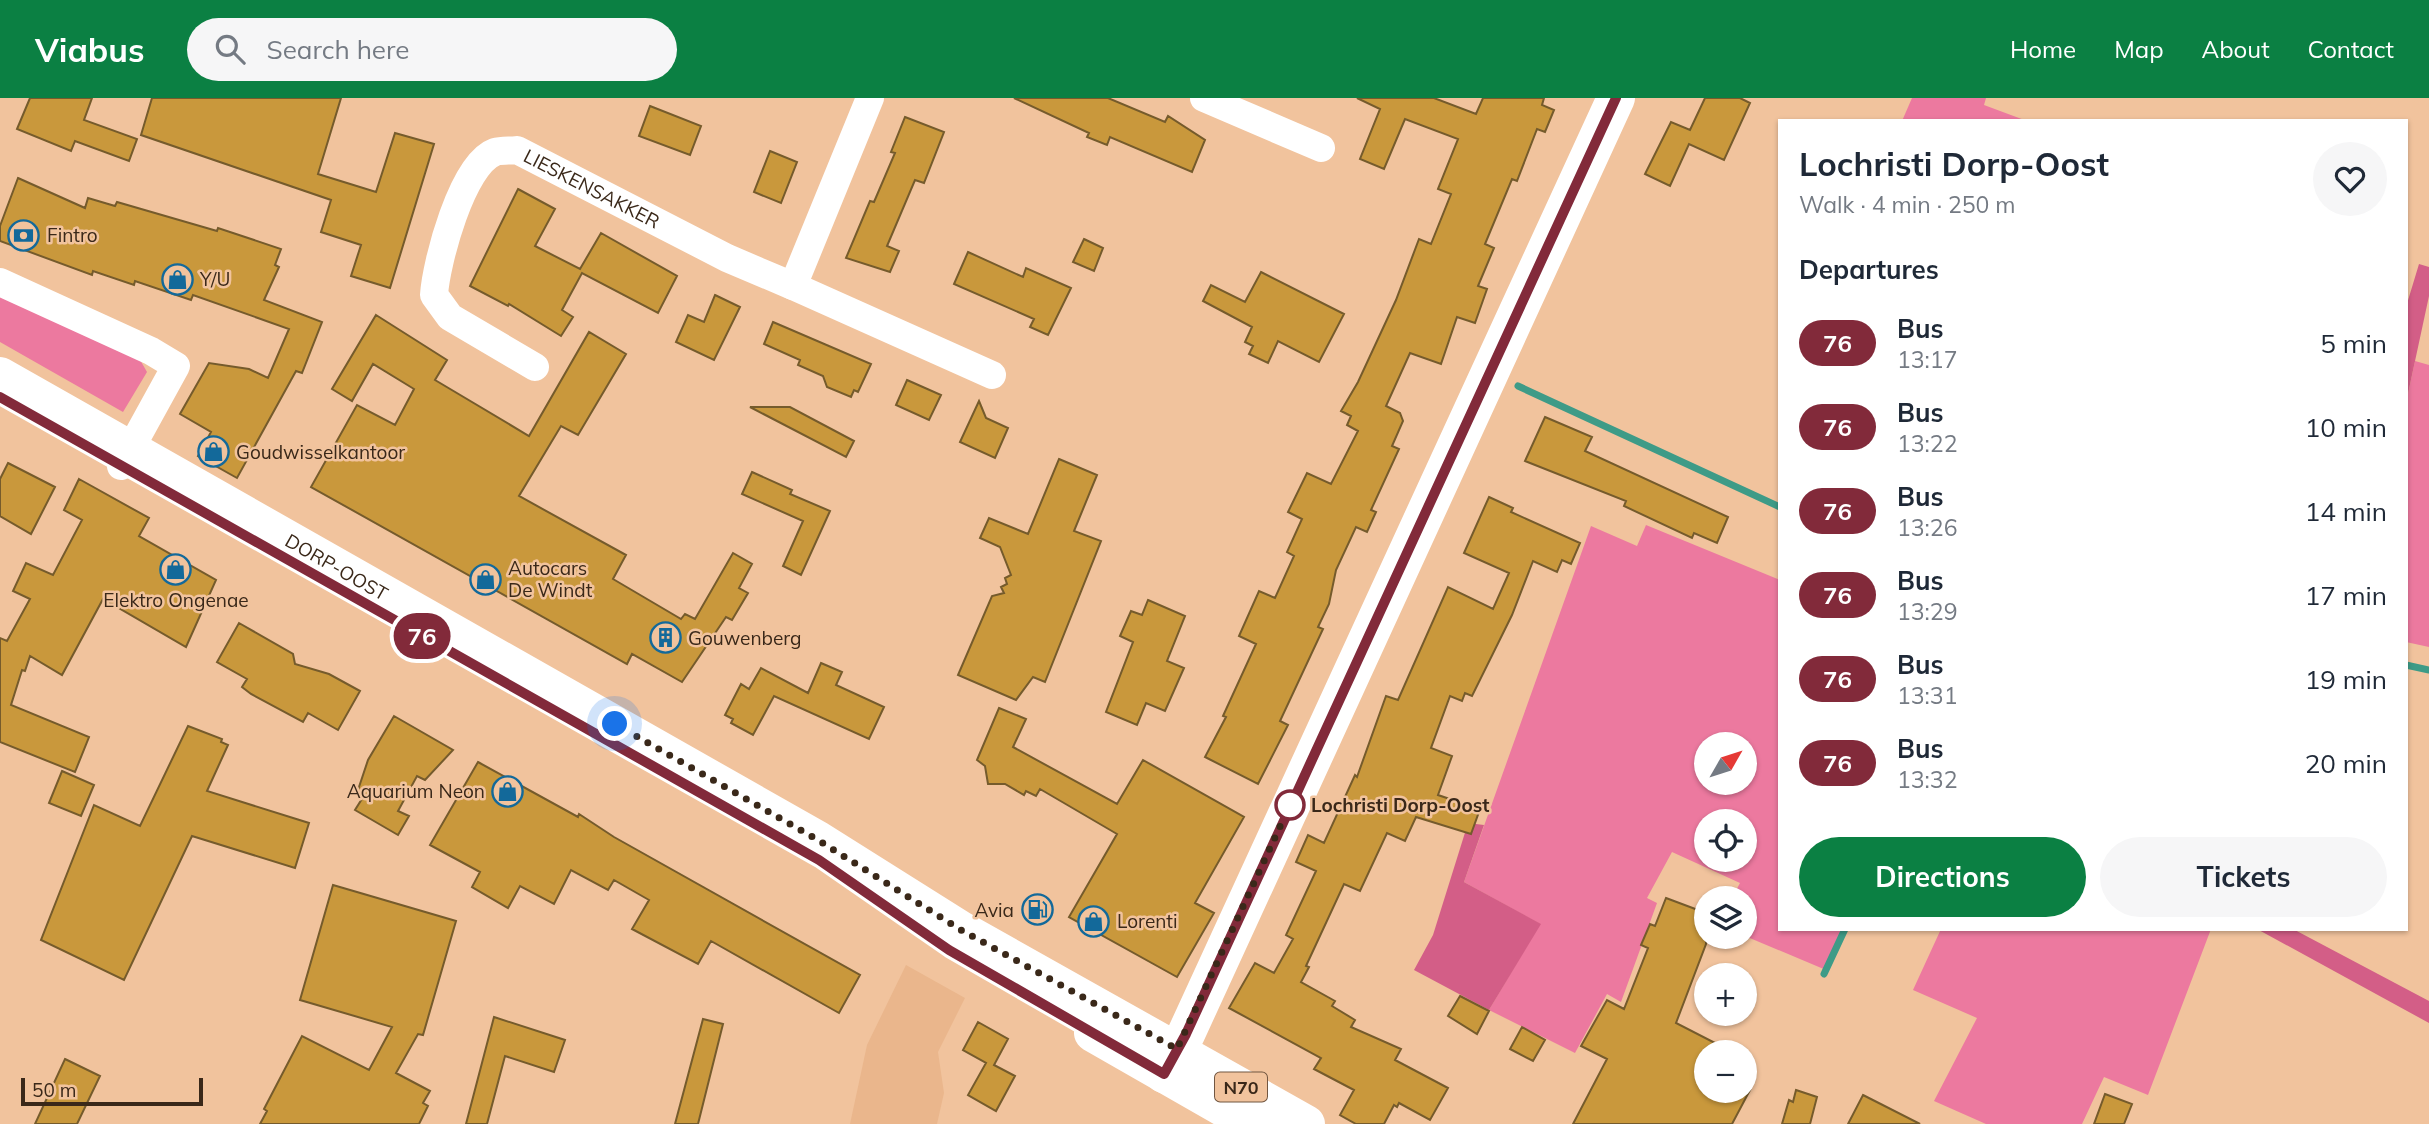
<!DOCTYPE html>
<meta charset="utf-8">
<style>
body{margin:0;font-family:Mulish,sans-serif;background:#f6f6f7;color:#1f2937;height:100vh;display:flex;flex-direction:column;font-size:26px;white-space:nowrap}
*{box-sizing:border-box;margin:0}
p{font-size:23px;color:#747a83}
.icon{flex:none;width:38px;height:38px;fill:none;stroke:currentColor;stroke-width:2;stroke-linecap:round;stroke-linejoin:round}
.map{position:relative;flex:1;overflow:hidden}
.panel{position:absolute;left:1778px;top:21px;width:630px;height:812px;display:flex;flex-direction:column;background:#fff;border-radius:0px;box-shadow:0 2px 5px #0004}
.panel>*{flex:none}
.badge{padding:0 14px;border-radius:23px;font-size:24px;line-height:46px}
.needle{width:46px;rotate:51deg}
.tools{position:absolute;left:1694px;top:634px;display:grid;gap:14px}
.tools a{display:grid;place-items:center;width:63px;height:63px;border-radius:50%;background:#fff;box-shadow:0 2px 5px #0004;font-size:35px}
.scale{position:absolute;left:21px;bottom:18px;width:182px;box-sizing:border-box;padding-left:7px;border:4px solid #3a2819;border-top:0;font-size:19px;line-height:24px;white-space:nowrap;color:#3a2819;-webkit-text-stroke:5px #f1c39d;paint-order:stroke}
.you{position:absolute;width:35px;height:35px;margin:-18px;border:5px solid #fff;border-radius:50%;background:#1a73e8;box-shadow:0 0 0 10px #1a73e833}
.map>.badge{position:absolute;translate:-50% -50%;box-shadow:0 0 0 4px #fff}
h2{padding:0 21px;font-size:26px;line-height:63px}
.round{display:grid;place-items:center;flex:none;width:74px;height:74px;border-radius:37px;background:#f6f6f7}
.overview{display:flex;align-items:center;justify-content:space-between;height:119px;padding:0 21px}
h1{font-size:33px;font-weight:700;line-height:52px}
.button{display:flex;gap:14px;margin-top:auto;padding:14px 21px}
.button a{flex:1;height:80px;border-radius:42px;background:#0b8043;color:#fff;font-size:28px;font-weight:700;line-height:80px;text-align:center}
.button a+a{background:#f6f6f7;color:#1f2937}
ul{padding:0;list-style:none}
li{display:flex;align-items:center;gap:21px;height:84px;padding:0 21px}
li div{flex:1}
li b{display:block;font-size:26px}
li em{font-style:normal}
li .badge{min-width:77px;font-weight:700;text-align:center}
header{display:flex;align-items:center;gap:42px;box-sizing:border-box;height:98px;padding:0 35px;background:#0b8043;color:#fff}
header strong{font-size:33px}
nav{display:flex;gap:38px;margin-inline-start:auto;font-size:24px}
.search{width:490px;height:63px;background:#f6f6f7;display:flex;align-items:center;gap:18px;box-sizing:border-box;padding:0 24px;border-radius:38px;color:#747a83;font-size:26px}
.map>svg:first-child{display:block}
.built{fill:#eab68c}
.green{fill:#ec799f;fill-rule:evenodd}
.forest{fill:#d35e87}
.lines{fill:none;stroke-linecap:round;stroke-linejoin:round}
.stream{stroke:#3e9b87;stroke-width:7}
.building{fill:#c9983c;stroke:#755b2c;stroke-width:2}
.street{stroke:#fff;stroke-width:28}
.secondary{stroke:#fff;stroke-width:38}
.primary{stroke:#fff;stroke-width:38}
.line-casing{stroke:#fff;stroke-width:16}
.line{stroke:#822a3a;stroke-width:10}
.walk{stroke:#3a2819;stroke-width:7;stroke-dasharray:0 12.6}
.stop-dot{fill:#fff;stroke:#822a3a;stroke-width:3.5}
.labels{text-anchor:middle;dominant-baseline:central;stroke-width:5;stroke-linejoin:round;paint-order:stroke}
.shield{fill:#f1c39d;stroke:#715641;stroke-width:2}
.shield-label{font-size:18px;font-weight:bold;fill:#3a2819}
.street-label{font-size:19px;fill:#3a2819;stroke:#f1c39d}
.poi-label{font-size:19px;fill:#3a2819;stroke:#f1c39d;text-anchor:start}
.stop-label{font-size:19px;font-weight:bold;fill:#3a2819;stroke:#f1c39d;text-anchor:start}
</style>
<header>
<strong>Viabus</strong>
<div class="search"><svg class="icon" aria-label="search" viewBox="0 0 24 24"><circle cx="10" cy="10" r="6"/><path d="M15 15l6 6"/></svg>Search here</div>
<nav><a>Home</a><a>Map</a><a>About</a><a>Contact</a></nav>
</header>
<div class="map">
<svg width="2429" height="1026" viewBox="0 0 2429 1026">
<rect width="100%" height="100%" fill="#f1c39d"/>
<path class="built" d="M906,867L965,900L938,954L944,995L937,1026H850L867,947Z"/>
<path class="green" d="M1912,0H1986L1984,7L2027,23H1902Z
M0,198L135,253L147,274L123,314L0,244Z
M2415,263L2429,267V549L2406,544V305Z
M1646,427L1780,482V831H1844L1826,872L1745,838V800H1732L1740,785L1672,754L1647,800L1657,805L1621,904L1607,896L1575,955L1489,912L1540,826L1464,784L1591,428L1637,448ZM1706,646H1745V684H1706ZM1706,723H1745V761H1706Z
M1941,831H2211L2148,997L2104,979L2082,1026H1986L1934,1003L1977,920L1913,892Z"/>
<path class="forest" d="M2419,166L2429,169V198L2406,305V209Z
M1468,725L1484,727L1464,784L1541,826L1489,912L1414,872L1433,837Z
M2257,831H2293L2429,903V925Z"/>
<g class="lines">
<path class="stream" d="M1518,288L1780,409
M2406,567L2429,572
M1824,876L1845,831"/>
</g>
<path class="building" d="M30,0H92L84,22L137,41L129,63L75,43L71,53L17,31Z
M152,0H341L318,76L376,94L395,35L434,46L390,190L351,178L361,147L321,134L331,102L141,37Z
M1014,0H1108L1165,24L1168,18L1205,42L1192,74L1110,39L1107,47L1087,39L1089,35Z
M1357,0H1434L1476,16L1483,0H1544L1542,7L1554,12L1545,34L1537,31L1517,83L1512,81L1485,146L1494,150L1478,188L1487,191L1475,225L1457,219L1441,266L1410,255L1386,308L1400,315L1403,323L1392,348L1399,351L1371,412L1376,414L1367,434L1356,429L1336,472L1329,506L1318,529L1323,531L1280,623L1288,627L1258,686L1205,659L1226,619L1223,618L1256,546L1239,538L1259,493L1275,500L1294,458L1287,454L1302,421L1288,414L1307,375L1331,386L1358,333L1347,327L1351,318L1341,313L1358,284L1396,202L1419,141L1431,146L1451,96L1438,91L1458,41L1405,21L1384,71L1360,61L1380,11Z
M1705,0H1740L1750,5L1724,62L1689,46L1670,88L1645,76L1671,24L1690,32Z
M650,8L701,28L690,57L639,38Z
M905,19L944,34L924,85L915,82L887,148L899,153L890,174L846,160L870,103L874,104L895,55L891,54Z
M770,53L797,64L781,105L754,94Z
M18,80L85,110L88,100L115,108L117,104L217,133L218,130L281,151L275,167L279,169L264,202L322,224L302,275L296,273L237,380L198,358L211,334L180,316L209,265L249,271L268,280L289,231L193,197L191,202L135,183L134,187L93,173L92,177L0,143V128Z
M518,91L555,111L535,148L580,171L601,135L677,178L658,215L582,175L562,212L573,219L561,238L509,206L508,208L470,188Z
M1084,141L1103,150L1094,173L1073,164Z
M968,154L1023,179L1026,170L1071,190L1048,237L1030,229L1034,221L954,186Z
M1261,174L1344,216L1319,264L1278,243L1268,265L1249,256L1253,248L1245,244L1252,229L1203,203L1211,187L1245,204Z
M715,197L740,209L714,262L676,244L688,217L704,224Z
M376,217L447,262L435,282L529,338L589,234L626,256L578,337L561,328L519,398L626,457L613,481L681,521L685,516L695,521L733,455L752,466L739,490L748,495L732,522L726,519L682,584L632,556L627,566L311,389L357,307L395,327L414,291L373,266L352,303L332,291Z
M773,224L871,266L858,294L854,292L851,299L827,289L823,278L798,267L800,262L764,246Z
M907,282L941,297L929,322L896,307Z
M979,303L986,320L1008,330L995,360L960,344Z
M750,309H790L854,343L846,359Z
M1545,319L1592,339L1585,353L1728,419L1717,445L1694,435L1692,440L1624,408L1626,403L1525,363Z
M1059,361L1097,377L1074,433L1101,443L1045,584L1033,579L1016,602L958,577L992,498L1004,495L1001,489L1007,486L1005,480L1011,477L1000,449L980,440L989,420L1028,436Z
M8,365L55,389L31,436L0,418V381Z
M752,374L792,392L790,396L830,413L801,477L783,468L803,423L742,396Z
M79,381L149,420L139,438L216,482L186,549L103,501L62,577L30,558L25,573L22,572L11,607L89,639L75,674L0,644V540L7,543L30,501L13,493L26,465L53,477L82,422L64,412Z
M1489,399L1513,410L1511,414L1580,445L1571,466L1562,462L1557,474L1533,463L1512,517L1472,598L1465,595L1462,603L1450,598L1431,650L1452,658L1438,697L1480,711L1471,736L1416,719L1405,743L1387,735L1360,793L1344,786L1306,868L1309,869L1301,884L1335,903L1332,908L1355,922L1351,929L1401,951L1395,962L1448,990L1430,1022L1399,1005L1397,1009L1394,1007L1384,1026H1356L1340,1017L1354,992L1314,971L1321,960L1229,910L1255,865L1274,875L1293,841L1286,837L1316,773L1296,764L1308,737L1324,745L1355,677L1357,679L1386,598L1398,602L1448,489L1493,511L1509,475L1464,455Z
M1148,502L1185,518L1167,563L1184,570L1165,613L1146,605L1137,627L1106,614L1133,544L1120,538L1131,513L1142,517Z
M239,525L293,556L295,566L329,576L360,593L338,632L308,615L303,624L251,596L242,589L247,581L217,564Z
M821,565L842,574L836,587L884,609L869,641L774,598L753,637L731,625L733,621L725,617L741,586L749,591L761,570L808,595Z
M999,610L1026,621L1013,649L1117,706L1143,662L1244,719L1195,805L1214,815L1177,879L1069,819L1117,736L1040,691L1036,698L1026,693L1024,697L1005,686H988L985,668L977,662Z
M394,618L453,652L425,682L417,678L398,713L409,718L398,737L355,712L365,696L358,692L368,662Z
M188,628L222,641L221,644L228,647L207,693L309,725L295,770L192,738L124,882L41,842L94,707L140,728Z
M478,664L578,719L579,716L614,739L860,877L839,915L711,843L698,866L632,831L649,802L614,782L608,792L571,772L554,806L520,788L508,810L472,789L480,774L430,747Z
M62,673L94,687L81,718L49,705Z
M333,787L456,823L423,937L418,936L396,975L430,993L423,1005L428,1008L419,1026H260L267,1013L264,1011L302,938L369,972L392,929L300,902Z
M1666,800L1706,815V846L1676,925L1717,946L1713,954H1706V992H1750L1732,1026H1573L1607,961L1581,948L1607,902L1624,911L1648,850L1641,847L1650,826L1655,828Z
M1460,898L1489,913L1477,936L1448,918Z
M494,919L565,942L554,974L505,958L487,1026H466Z
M703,921L723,926L698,1026H675Z
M978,924L1008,941L994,967L1015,978L996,1013L968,997L986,965L963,952Z
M1522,929L1545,942L1533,963L1510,951Z
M65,961L100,978L77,1026H35Z
M1796,992L1817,999L1810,1026H1782L1789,1002L1793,1004Z
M2105,996L2132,1006L2124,1026H2094Z
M1863,997L1920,1026H1848Z"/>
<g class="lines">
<g class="street">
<path d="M870,0L793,188L992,277"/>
<path d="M1204,0L1321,50"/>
<path d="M0,184L151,253L176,268L121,368"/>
<path id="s1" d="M535,269L450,219L434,197C436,165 462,66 495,54C502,52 511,53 517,52L727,160L793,188"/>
</g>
<path class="secondary" d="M1164,976L1186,936L1616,0"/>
<g class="primary">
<path id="s2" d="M0,278L818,742L961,832L1306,1026"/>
<path d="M1093,935L1252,1026"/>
</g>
</g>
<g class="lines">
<defs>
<path id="line" d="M0,299L819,762L949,852L1164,976L1186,936L1616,0"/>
</defs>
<use href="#line" class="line-casing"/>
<use href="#line" class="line"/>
<path class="walk" d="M615,626L818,742L961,832L1177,951L1290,707"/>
</g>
<defs>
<symbol id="bank-ring" viewBox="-11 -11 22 22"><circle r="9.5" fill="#f1c39d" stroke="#13699a" stroke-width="1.5"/><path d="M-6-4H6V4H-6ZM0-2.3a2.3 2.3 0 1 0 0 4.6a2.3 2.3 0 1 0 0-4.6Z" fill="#13699a"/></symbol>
<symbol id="shop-ring" viewBox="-11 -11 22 22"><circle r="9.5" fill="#f1c39d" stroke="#13699a" stroke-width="1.5"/><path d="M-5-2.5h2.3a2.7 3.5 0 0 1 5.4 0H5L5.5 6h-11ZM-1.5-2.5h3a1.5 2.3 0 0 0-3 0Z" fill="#13699a"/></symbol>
<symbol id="building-ring" viewBox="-11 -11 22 22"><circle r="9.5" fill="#f1c39d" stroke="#13699a" stroke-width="1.5"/><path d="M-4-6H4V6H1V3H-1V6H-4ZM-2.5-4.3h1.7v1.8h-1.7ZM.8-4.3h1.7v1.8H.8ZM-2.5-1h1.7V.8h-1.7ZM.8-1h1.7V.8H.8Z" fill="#13699a"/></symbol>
<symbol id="fuel-ring" viewBox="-11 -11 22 22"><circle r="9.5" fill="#f1c39d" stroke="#13699a" stroke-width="1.5"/><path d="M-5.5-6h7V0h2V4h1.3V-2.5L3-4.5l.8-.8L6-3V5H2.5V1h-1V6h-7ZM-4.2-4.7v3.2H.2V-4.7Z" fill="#13699a"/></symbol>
</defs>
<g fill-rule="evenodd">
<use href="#bank-ring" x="6" y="120" width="35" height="35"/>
<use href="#shop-ring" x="160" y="164" width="35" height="35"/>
<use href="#shop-ring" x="196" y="336" width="35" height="35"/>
<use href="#shop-ring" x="158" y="454" width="35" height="35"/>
<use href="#shop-ring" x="468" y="464" width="35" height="35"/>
<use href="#building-ring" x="648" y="522" width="35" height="35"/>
<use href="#shop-ring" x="490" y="676" width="35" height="35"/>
<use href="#fuel-ring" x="1020" y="794" width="35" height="35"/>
<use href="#shop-ring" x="1076" y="806" width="35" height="35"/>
</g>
<circle class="stop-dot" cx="1290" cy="707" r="14"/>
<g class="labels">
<rect class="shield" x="1215" y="974.5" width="52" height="29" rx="5"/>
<g class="shield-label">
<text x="1241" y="989">N70</text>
</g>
<g class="street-label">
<text stroke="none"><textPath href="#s1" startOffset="392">LIESKENSAKKER</textPath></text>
<text stroke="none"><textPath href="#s2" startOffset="387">DORP-OOST</textPath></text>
</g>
<g class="poi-label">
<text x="47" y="137">Fintro</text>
<text x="200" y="181">Y/U</text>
<text x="236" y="354">Goudwisselkantoor</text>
<text x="508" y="470">Autocars<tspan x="508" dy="22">De Windt</tspan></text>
<text x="176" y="502" text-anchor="middle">Elektro Ongenae</text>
<text x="688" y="540">Gouwenberg</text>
<text x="485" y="693" text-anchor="end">Aquarium Neon</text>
<text x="1014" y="812" text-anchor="end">Avia</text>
<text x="1117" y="823">Lorenti</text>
</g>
<g class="stop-label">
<text x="1311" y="707">Lochristi Dorp-Oost</text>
</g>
</g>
</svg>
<div class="tools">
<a><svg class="needle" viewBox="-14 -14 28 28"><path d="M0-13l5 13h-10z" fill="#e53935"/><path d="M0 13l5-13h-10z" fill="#747a83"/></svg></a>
<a><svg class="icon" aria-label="locate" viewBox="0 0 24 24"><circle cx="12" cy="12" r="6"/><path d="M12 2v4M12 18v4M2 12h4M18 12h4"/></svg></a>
<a><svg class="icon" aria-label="layers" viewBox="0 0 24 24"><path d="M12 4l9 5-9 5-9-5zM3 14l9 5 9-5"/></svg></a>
<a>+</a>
<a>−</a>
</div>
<div class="scale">50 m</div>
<div class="you" style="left:615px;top:626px"></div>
<b class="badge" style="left:422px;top:538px;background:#822a3a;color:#fff">76</b>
<section class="panel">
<div class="overview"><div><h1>Lochristi Dorp-Oost</h1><p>Walk · 4 min · 250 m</p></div><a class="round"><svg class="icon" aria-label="heart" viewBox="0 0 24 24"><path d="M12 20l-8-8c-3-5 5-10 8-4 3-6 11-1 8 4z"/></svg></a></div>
<h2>Departures</h2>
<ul>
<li><span class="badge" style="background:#822a3a;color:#fff">76</span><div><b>Bus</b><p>13:17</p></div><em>5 min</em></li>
<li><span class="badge" style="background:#822a3a;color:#fff">76</span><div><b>Bus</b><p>13:22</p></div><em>10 min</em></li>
<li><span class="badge" style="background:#822a3a;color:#fff">76</span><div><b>Bus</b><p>13:26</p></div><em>14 min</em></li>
<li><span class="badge" style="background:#822a3a;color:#fff">76</span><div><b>Bus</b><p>13:29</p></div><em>17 min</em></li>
<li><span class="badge" style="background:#822a3a;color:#fff">76</span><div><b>Bus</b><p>13:31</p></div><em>19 min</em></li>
<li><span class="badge" style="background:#822a3a;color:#fff">76</span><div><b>Bus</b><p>13:32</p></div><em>20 min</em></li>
</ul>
<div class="button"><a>Directions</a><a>Tickets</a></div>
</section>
</div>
